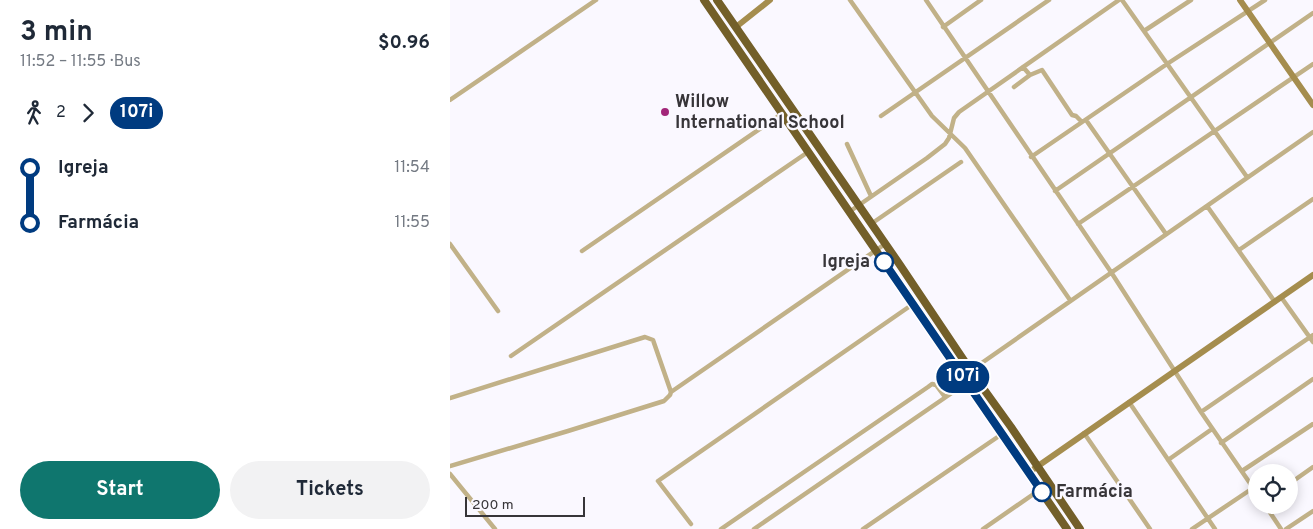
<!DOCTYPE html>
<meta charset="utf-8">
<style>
body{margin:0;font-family:Overpass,sans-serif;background:#f2f2f3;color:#1f2937;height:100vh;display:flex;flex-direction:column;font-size:19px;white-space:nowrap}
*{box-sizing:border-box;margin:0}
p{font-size:16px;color:#747a83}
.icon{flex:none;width:28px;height:28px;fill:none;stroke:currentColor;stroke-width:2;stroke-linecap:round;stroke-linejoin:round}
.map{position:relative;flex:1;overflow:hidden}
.side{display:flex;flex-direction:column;background:#fff;width:450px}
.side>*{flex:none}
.badge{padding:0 10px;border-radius:16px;font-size:18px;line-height:32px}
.buttons{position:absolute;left:798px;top:464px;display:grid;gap:10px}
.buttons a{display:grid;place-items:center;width:50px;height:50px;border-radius:50%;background:#fff;box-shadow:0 2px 12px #0003;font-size:25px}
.scale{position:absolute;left:15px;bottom:12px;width:120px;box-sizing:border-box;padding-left:5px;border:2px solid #373539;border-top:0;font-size:14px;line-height:18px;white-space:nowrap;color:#373539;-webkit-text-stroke:4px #faf8ff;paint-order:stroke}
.map>.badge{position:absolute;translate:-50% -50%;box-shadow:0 0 0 2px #fff}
.legs{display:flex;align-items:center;gap:8px;height:55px;padding:0 20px;font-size:16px}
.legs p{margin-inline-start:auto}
.overview{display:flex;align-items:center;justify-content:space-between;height:85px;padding:0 20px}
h1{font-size:28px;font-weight:700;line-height:38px}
.button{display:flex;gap:10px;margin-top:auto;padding:10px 20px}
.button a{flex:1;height:58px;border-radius:30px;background:#0f766e;color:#fff;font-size:20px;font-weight:700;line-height:58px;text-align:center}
.button a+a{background:#f2f2f3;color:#1f2937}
ul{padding:0 20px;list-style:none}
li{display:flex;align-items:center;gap:18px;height:55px;font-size:19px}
li i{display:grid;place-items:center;width:8px;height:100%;margin:0 6px;background:currentColor}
li i::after{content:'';width:12px;height:12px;margin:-6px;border:4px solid;border-radius:50%;background:#fff}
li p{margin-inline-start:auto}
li:first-child i{background:linear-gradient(#0000 50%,currentColor 0)}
li:last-child i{background:linear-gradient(currentColor 50%,#0000 0)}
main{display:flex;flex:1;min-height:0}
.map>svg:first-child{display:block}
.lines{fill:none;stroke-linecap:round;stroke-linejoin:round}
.street{stroke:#c1b188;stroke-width:4.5}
.secondary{stroke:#a58d4e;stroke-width:6}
.highway{stroke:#735f29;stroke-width:8}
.line-1-casing{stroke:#fff;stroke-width:11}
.line-1{stroke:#003b80;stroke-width:8}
.poi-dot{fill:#a22579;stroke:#faf8ff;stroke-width:2}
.stop-1-dot{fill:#fff;stroke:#003b80;stroke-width:2.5}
.labels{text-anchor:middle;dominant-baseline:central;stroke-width:4.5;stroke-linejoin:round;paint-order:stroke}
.poi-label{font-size:18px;font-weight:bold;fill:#373539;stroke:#faf8ff;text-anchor:start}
.stop-label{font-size:18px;font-weight:bold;fill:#373539;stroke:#faf8ff;text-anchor:end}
</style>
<main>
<section class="side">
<div class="overview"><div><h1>3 min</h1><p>11:52 – 11:55 · Bus</p></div><b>$0.96</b></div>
<div class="legs"><svg class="icon" aria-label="walk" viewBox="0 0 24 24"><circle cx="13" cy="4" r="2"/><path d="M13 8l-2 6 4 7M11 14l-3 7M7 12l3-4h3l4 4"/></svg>2<svg class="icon" aria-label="forward" viewBox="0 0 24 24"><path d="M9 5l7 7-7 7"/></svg><b class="badge" style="background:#003b80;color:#fff">107i</b></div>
<ul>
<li><i style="color:#003b80"></i><b>Igreja</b><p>11:54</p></li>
<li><i style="color:#003b80"></i><b>Farmácia</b><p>11:55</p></li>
</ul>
<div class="button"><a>Start</a><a>Tickets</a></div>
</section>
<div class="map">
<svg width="863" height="529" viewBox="0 0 863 529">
<rect width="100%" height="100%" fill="#faf8ff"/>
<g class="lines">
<path class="street" d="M400,0L482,116L515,148L620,300
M476,0L661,272L751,412L806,492
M672,0L797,177
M493,27L531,0
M694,31L741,0
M573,67L580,75L592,70L622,115L626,116L632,122
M564,87L580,75
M0,100L146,0
M431,116L599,0
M636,120L716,234
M397,144L421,196
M581,157L717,64L815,0
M605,191L863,13
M757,206L825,302
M399,212L477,158L495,144L499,138L504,118L509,112L669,0
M421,224L511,162
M628,224L863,64
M0,244L48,311
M789,250L863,199
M132,251L333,113
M831,297L863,342
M61,356L358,152
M513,376L863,132
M0,398L195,337L203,340L221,392
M679,402L765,529
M751,412L863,335
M634,433L700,529
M771,443L863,379
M718,460L762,429
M0,466L118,431L214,401L220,395L221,392L435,244
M792,471L863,424
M0,474L45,529
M839,484L863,467
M815,505L831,529
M241,524L208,481L463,304
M271,529L478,387L482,384L486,385L495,397
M304,529L525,377
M413,529L552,434
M533,529L598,484
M742,529L803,488
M836,529L863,511"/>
<path class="secondary" d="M790,0L863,105
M286,27L320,0
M578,473L863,275"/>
<path class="highway" d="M254,0L617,529
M267,0L450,265L525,377L561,427L630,529"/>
</g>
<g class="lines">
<defs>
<path id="line-1" d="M434,262L592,492"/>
</defs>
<use href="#line-1" class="line-1-casing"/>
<use href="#line-1" class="line-1"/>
</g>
<circle class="poi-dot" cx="215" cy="112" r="5"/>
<g class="stop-1-dot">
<circle cx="434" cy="262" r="9"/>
<circle cx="592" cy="492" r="9"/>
</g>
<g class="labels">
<g class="poi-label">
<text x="225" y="102">Willow<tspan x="225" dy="21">International School</tspan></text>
</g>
<g class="stop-label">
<text x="420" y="262">Igreja</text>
<text x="606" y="492" text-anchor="start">Farmácia</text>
</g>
</g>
</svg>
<div class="buttons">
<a><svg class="icon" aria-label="locate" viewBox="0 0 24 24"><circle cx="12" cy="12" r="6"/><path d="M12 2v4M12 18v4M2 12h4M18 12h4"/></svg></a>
</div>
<div class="scale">200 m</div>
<b class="badge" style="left:513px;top:377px;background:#003b80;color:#fff">107i</b>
</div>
</main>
